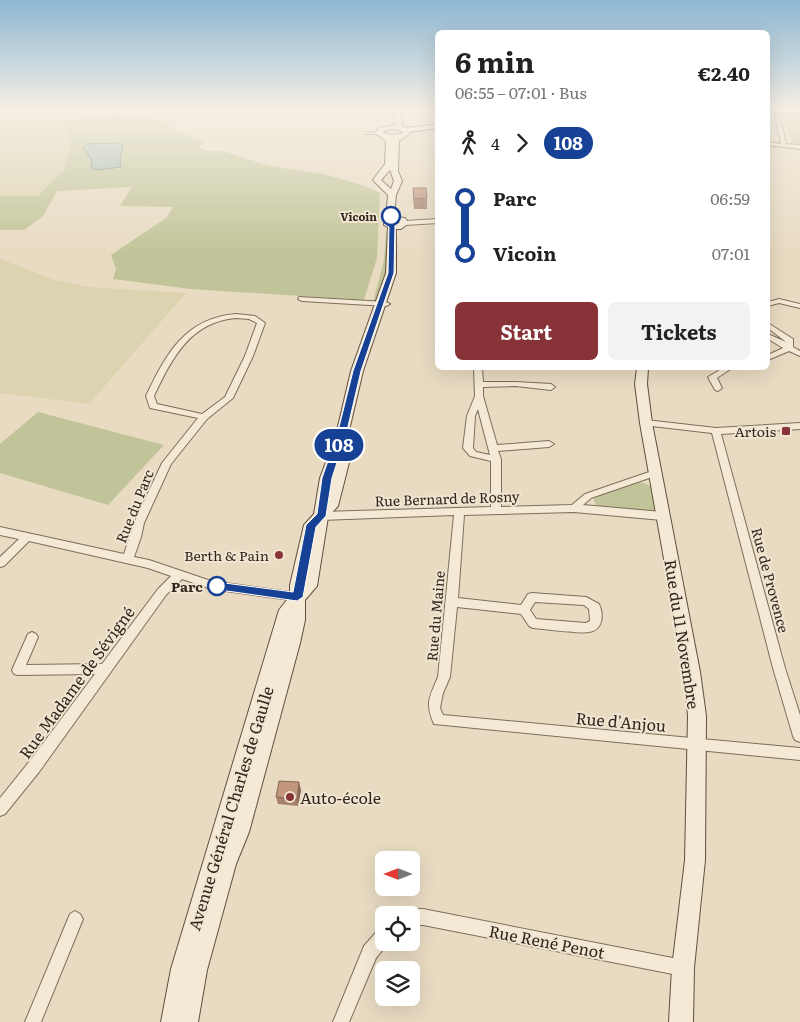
<!DOCTYPE html>
<meta charset="utf-8">
<style>
body{margin:0;font-family:Literata,serif;background:#f2f2f2;color:#222;height:100vh;display:flex;flex-direction:column;font-size:19px;white-space:nowrap}
*{box-sizing:border-box;margin:0}
p{font-size:16px;color:#767676}
.icon{flex:none;width:28px;height:28px;fill:none;stroke:currentColor;stroke-width:2;stroke-linecap:round;stroke-linejoin:round}
.map{position:relative;flex:1;overflow:hidden}
.side{position:absolute;left:435px;top:30px;width:335px;height:340px;display:flex;flex-direction:column;background:#fff;border-radius:8px;box-shadow:0 5px 20px #0002}
.side>*{flex:none}
.badge{padding:0 10px;border-radius:16px;font-size:18px;line-height:32px}
.needle{width:32px;rotate:270deg}
.tools{position:absolute;left:375px;top:851px;display:grid;gap:10px}
.tools a{display:grid;place-items:center;width:45px;height:45px;border-radius:8px;background:#fff;box-shadow:0 5px 20px #0002;font-size:25px}
.map>.badge{position:absolute;translate:-50% -50%;box-shadow:0 0 0 2px #fff}
.legs{display:flex;align-items:center;gap:8px;height:55px;padding:0 20px;font-size:16px}
.legs p{margin-inline-start:auto}
.summary{display:flex;align-items:center;justify-content:space-between;height:85px;padding:0 20px}
h1{font-size:28px;font-weight:700;line-height:38px}
.cta{display:flex;gap:10px;margin-top:auto;padding:10px 20px}
.cta a{flex:1;height:58px;border-radius:8px;background:#873337;color:#fff;font-size:20px;font-weight:700;line-height:58px;text-align:center}
.cta a+a{background:#f2f2f2;color:#222}
ul{padding:0 20px;list-style:none}
li{display:flex;align-items:center;gap:18px;height:55px;font-size:19px}
li i{display:grid;place-items:center;width:8px;height:100%;margin:0 6px;background:currentColor}
li i::after{content:'';width:12px;height:12px;margin:-6px;border:4px solid;border-radius:50%;background:#fff}
li p{margin-inline-start:auto}
li:first-child i{background:linear-gradient(#0000 50%,currentColor 0)}
li:last-child i{background:linear-gradient(currentColor 50%,#0000 0)}
.map>svg:first-child{display:block}
.farmland{fill:#dcd3b0}
.green{fill:#c1c498}
.water{fill:#a4bbb3;stroke:#6c877f}
.lines{fill:none;stroke-linecap:round;stroke-linejoin:round}
.street-casing{stroke:#7f6d5b;stroke-width:2}
.secondary-casing{stroke:#614e3f;stroke-width:2}
.street{fill:#f4e9d4;fill-rule:evenodd}
.secondary{fill:#f4e9d4;fill-rule:evenodd}
.wall{fill:#a6816b}
.shaded-wall{fill:#876957}
.building{fill:#c1967c;stroke:#876957}
.line-1{fill:#164194;stroke:#fff}
.stop-1-dot{fill:#fff;stroke:#164194;stroke-width:2.5}
.poi-dot{fill:#873337;stroke:#f0e5d1;stroke-width:2}
.labels{text-anchor:middle;dominant-baseline:central;stroke-width:4;stroke-linejoin:round;paint-order:stroke}
.far-stop-label{font-size:11px;font-weight:bold;fill:#31261e;stroke:#f0e5d1;text-anchor:end}
.poi-label{font-size:14px;fill:#31261e;stroke:#f0e5d1;text-anchor:end}
.street-label{font-size:14px;fill:#31261e;stroke:#f0e5d1}
.stop-label{font-size:14px;font-weight:bold;fill:#31261e;stroke:#f0e5d1;text-anchor:end}
.near-street-label{font-size:16px;fill:#31261e;stroke:#f0e5d1}
.near-poi-label{font-size:16px;fill:#31261e;stroke:#f0e5d1;text-anchor:start}
</style>
<div class="map">
<svg width="800" height="1022" viewBox="0 0 800 1022">
<rect width="100%" height="100%" fill="#e8dbc2"/>
<path class="farmland" d="M0,110H66L70,147L64,170L38,196H0Z
M0,259L55,280L88,287L186,293L89,404L0,393Z"/>
<path class="green" d="M780,110L800,112V144L792,142Z
M119,115L167,121L165,125L207,143L199,146L206,151H223L269,166L324,174L362,185L380,193L377,258L364,300L191,289L113,279L116,269L111,255L166,218L173,207L120,206L132,187L57,191L43,216L24,230H0V196H38L64,170L70,147L66,120Z
M386,231H390L389,268L379,301L373,302L384,260Z
M38,412L164,445L108,505L0,473V444Z
M640,482L652,486L656,509L650,511L597,506L594,501L595,497Z"/>
<path class="water" d="M117,143L123,145L120,161L121,167L97,170L92,169L91,159L83,148L87,144Z"/>
<g class="lines">
<defs>
<path id="street" d="M774,110H778L786,144L800,145V149L768,145V142L781,144Z
M367,132L380,133L378,134H365Z
M438,219V223L405,225L402,223L405,221Z
M299,297L386,302L390,304L386,306L302,301L298,299Z
M779,299L800,304V308L779,303L768,306V302Z
M236,314L255,316L265,323L253,356L233,398L207,419L171,464L144,523L141,537L134,557L149,560L211,581L297,593L301,594L303,597L301,600L297,601L211,589L182,579L166,595L39,772L5,814L0,816V798L29,762L95,674L18,675L14,674L12,670L28,634L32,632L36,634L38,637L26,665L102,664L158,589L171,576L148,568L29,541L4,566L0,567V557L19,539L0,535V527L124,554L134,523L162,463L198,418L150,408L146,396C166,354 185,318 236,314ZM236,318L249,319L257,323L245,356L225,397L202,414L157,404L154,396C172,358 190,322 236,318Z
M768,323L793,339V347L800,351V356L789,351L768,360V355L783,348L768,339V334L786,342L768,328Z
M474,368H482L483,382H516L551,384L555,387L551,390L516,386L483,387V396L497,445L549,441L554,444L549,447L498,451L501,459V507L572,505L585,494L655,470L660,473L658,475L591,498L583,505L662,512L667,516L662,520L574,512L464,515L458,598L521,605L528,594L532,593L586,597L599,604C604,615 603,630 589,632C578,634 546,629 533,628L529,626L521,614L457,607L450,677L443,693L440,708L443,715L800,748V760L434,724C425,703 429,698 438,677L454,515L321,520L316,516L321,512L491,507V461L470,456L463,448L467,416L475,396ZM478,409L490,455L476,452L473,448L475,416ZM535,602L584,605L589,609L590,621L586,623L536,619L530,610Z
M723,368H732L717,378L722,388L718,391L715,390L708,377Z
M646,420L716,428L800,423V429L721,434L785,668L800,715V742L795,740L793,736L773,668L712,433L643,425L642,423Z
M411,909H423L683,960L689,962L691,968L689,974L683,976L423,925H411V915H404L406,912Z
M75,911L80,914L83,919L41,1022H25L70,914Z
M384,928V942H389L376,958L349,1022H333L364,946L378,930Z"/>
<path id="secondary" d="M394,110H400L402,126L406,128L438,124V128L409,132V134L399,141L398,171L402,181L396,195L394,217L405,218L409,223L401,229H396V273L363,371L347,439L352,440L354,443L338,506L328,517L317,586L305,600V620L300,643L249,832L236,864L207,970L198,1022H161L171,969L279,610L290,596V585L304,525L314,514L320,478L336,435L351,371L386,273L388,227L384,225V221L386,219L388,195L373,180L385,164L386,141L375,133L379,128L395,125ZM390,129L400,130L403,133L392,135L382,132ZM390,170L394,181L391,189L381,180ZM392,222H400L397,224Z
M637,368H648L647,384L652,423L700,672L706,716L705,860L694,968L693,1022H669L672,968L685,860L688,716L684,672L640,423L635,384Z"/>
</defs>
<use href="#street" class="street-casing"/>
<use href="#secondary" class="secondary-casing"/>
<use href="#street" class="street"/>
<use href="#secondary" class="secondary"/>
</g>
<path class="wall" d="M413,188L427,198V209H414L413,199Z
M301,790L298,806L278,804L276,797Z"/>
<path class="shaded-wall" d="M299,782L301,790L298,806L297,799Z"/>
<path class="building" d="M413,188H426L427,198L414,199Z
M279,781L299,782L297,799L276,797Z"/>
<linearGradient id="sky" x2="0" y2="1"><stop stop-color="#8db7d3"/><stop offset="0.43" stop-color="#f5efe4"/><stop offset="1" stop-color="#f5efe4" stop-opacity="0"/></linearGradient>
<rect width="800" height="253" fill="url(#sky)"/>
<path class="line-1" d="M389,214L394,216L390,223L395,226L394,273L361,371L346,435L332,478L326,516L316,527L303,597L297,601L213,589L211,586L213,583L217,582L293,592L306,525L317,514L322,478L337,435L353,371L388,273L389,227L384,223Z"/>
<g class="stop-1-dot">
<circle cx="391" cy="216" r="9"/>
<circle cx="217" cy="586" r="9"/>
</g>
<g class="poi-dot">
<rect x="781" y="426" width="10" height="10" rx="2.5"/>
<circle cx="279" cy="555" r="5"/>
<circle cx="290" cy="797" r="5"/>
</g>
<g class="labels">
<g class="far-stop-label">
<text x="377" y="216">Vicoin</text>
</g>
<g class="poi-label">
<text x="776" y="431">Artois</text>
<text x="269" y="555">Berth &amp; Pain</text>
</g>
<g class="street-label">
<text transform="translate(447 498) rotate(-2)">Rue Bernard de Rosny</text>
<text transform="translate(134 506) rotate(-68)">Rue du Parc</text>
<text transform="translate(771 580) rotate(75)">Rue de Provence</text>
<text transform="translate(435 616) rotate(-85)">Rue du Maine</text>
</g>
<g class="stop-label">
<text x="203" y="586">Parc</text>
</g>
<g class="near-street-label">
<text transform="translate(683 634) rotate(81)">Rue du 11 Novembre</text>
<text transform="translate(76 682) rotate(-54)">Rue Madame de Sévigné</text>
<text transform="translate(621 721) rotate(5)">Rue d'Anjou</text>
<text transform="translate(230 808) rotate(-73)">Avenue Général Charles de Gaulle</text>
<text transform="translate(547 941) rotate(11)">Rue René Penot</text>
</g>
<g class="near-poi-label">
<text x="300" y="797">Auto-école</text>
</g>
</g>
</svg>
<div class="tools">
<a><svg class="needle" viewBox="-14 -14 28 28"><path d="M0-13l5 13h-10z" fill="#e53935"/><path d="M0 13l5-13h-10z" fill="#767676"/></svg></a>
<a><svg class="icon" aria-label="locate" viewBox="0 0 24 24"><circle cx="12" cy="12" r="6"/><path d="M12 2v4M12 18v4M2 12h4M18 12h4"/></svg></a>
<a><svg class="icon" aria-label="layers" viewBox="0 0 24 24"><path d="M12 4l9 5-9 5-9-5zM3 14l9 5 9-5"/></svg></a>
</div>
<b class="badge" style="left:339px;top:445px;background:#164194;color:#fff">108</b>
<section class="side">
<div class="summary"><div><h1>6 min</h1><p>06:55 – 07:01 · Bus</p></div><b>€2.40</b></div>
<div class="legs"><svg class="icon" aria-label="walk" viewBox="0 0 24 24"><circle cx="13" cy="4" r="2"/><path d="M13 8l-2 6 4 7M11 14l-3 7M7 12l3-4h3l4 4"/></svg>4<svg class="icon" aria-label="forward" viewBox="0 0 24 24"><path d="M9 5l7 7-7 7"/></svg><b class="badge" style="background:#164194;color:#fff">108</b></div>
<ul>
<li><i style="color:#164194"></i><b>Parc</b><p>06:59</p></li>
<li><i style="color:#164194"></i><b>Vicoin</b><p>07:01</p></li>
</ul>
<div class="cta"><a>Start</a><a>Tickets</a></div>
</section>
</div>
